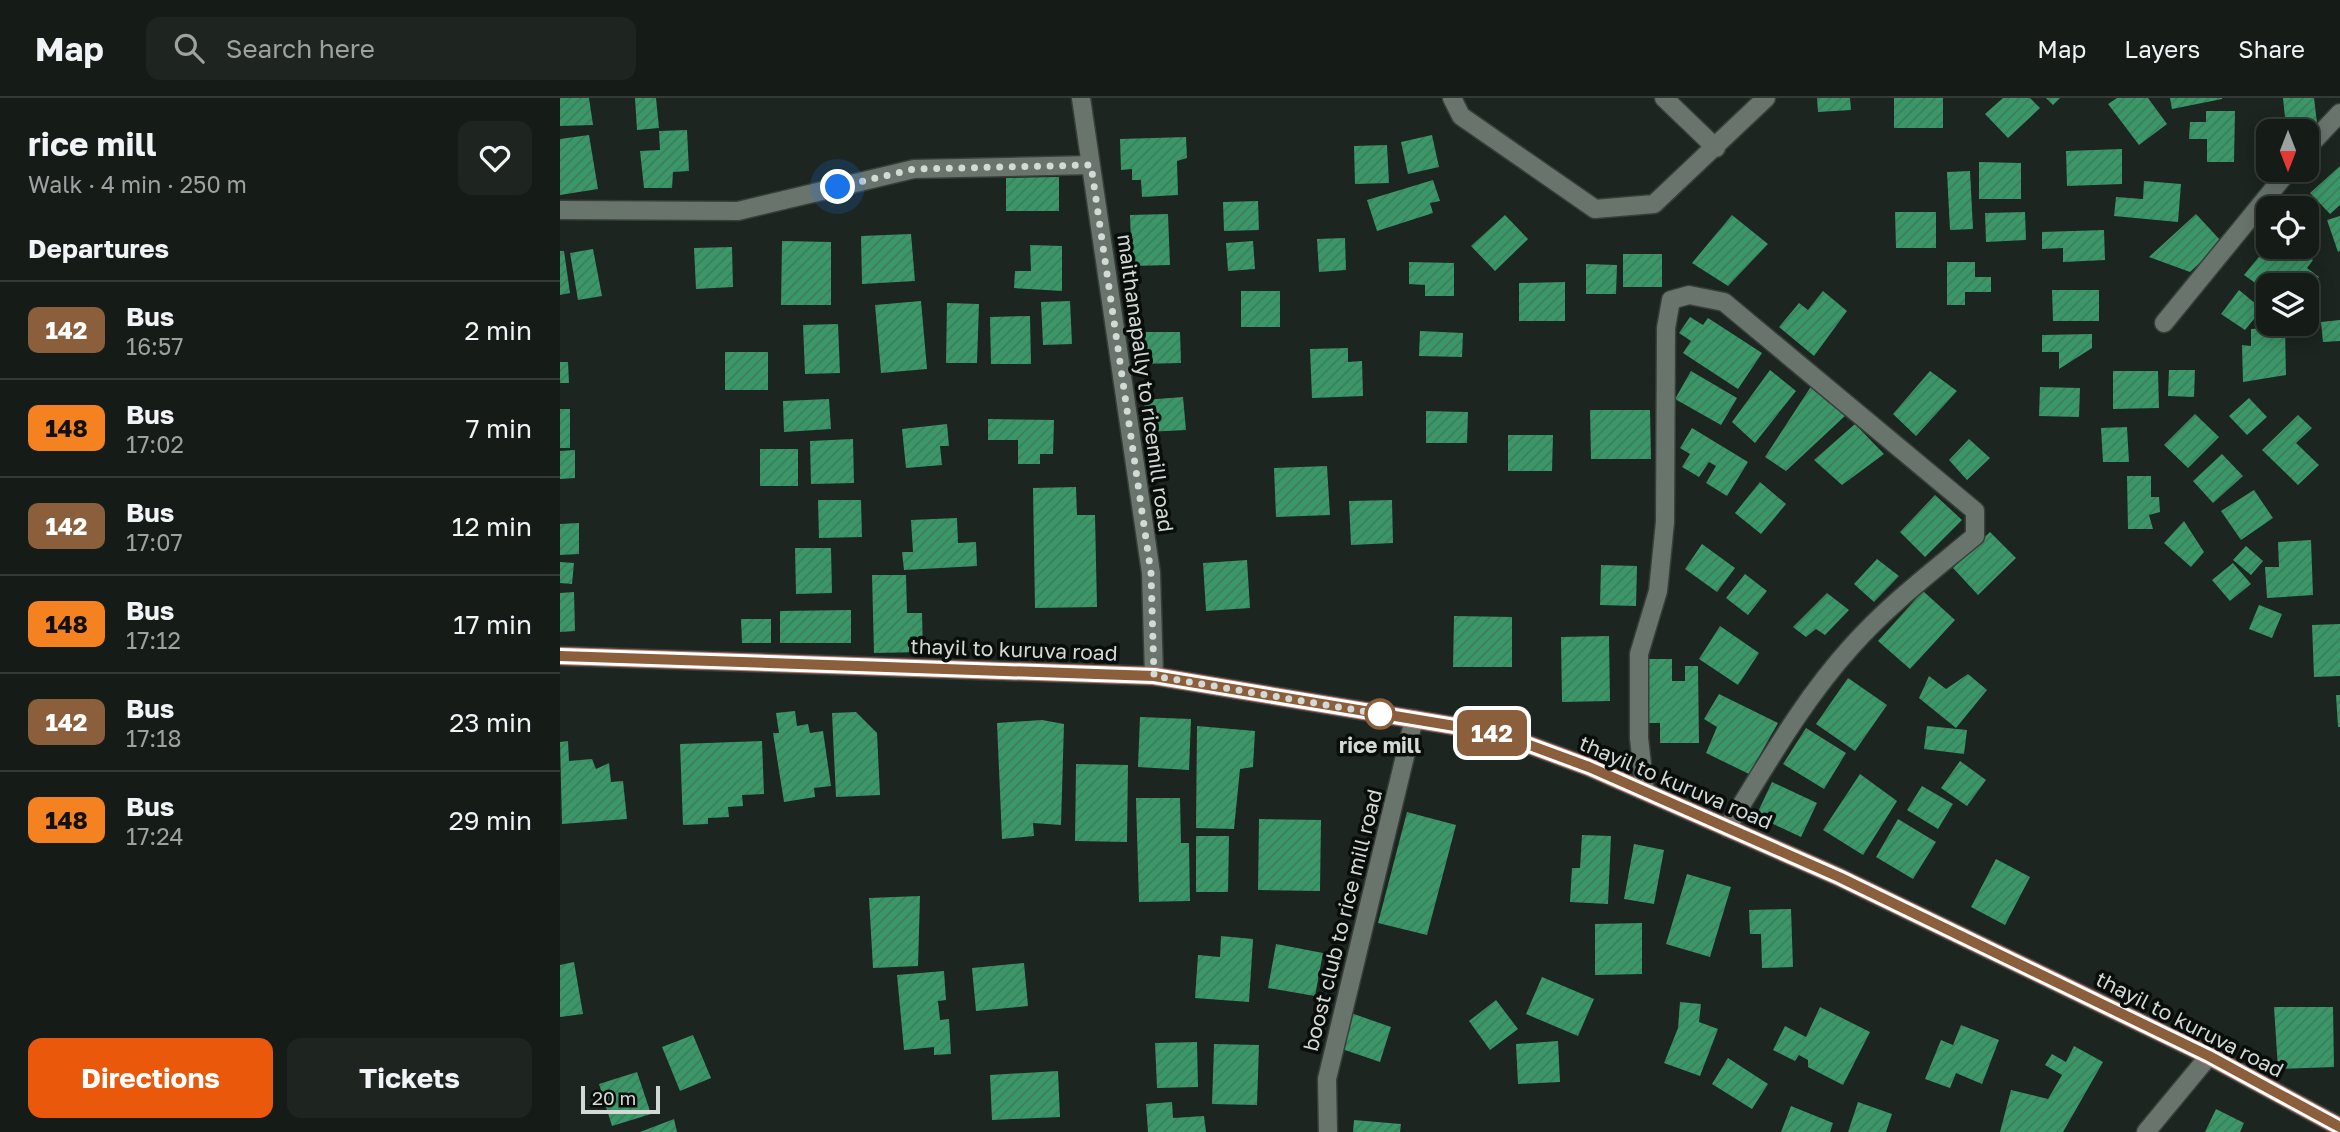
<!DOCTYPE html>
<meta charset="utf-8">
<style>
body{margin:0;font-family:"Golos Text",sans-serif;background:#1e2520;color:#f1f3f6;height:100vh;display:flex;flex-direction:column;font-size:26px;white-space:nowrap}
*{box-sizing:border-box;margin:0}
p{font-size:23px;color:#9da1a1}
.icon{flex:none;width:38px;height:38px;fill:none;stroke:currentColor;stroke-width:2;stroke-linecap:round;stroke-linejoin:round}
.map{position:relative;flex:1;overflow:hidden}
.side{display:flex;flex-direction:column;background:#151c17;width:560px}
.side>*{flex:none}
.badge{padding:0 14px;border-radius:10px;font-size:24px;line-height:46px}
.needle{width:46px;rotate:180deg}
.fabs{position:absolute;left:1696px;top:21px;display:grid;gap:14px}
.fabs a{display:grid;place-items:center;width:63px;height:63px;border-radius:14px;background:#151c17;box-shadow:0 4px 18px #0003,0 0 0 2px #343a36;font-size:35px}
.scale{position:absolute;left:21px;bottom:18px;width:79px;box-sizing:border-box;padding-left:7px;border:4px solid #d3d9d5;border-top:0;font-size:19px;line-height:24px;white-space:nowrap;color:#d3d9d5;-webkit-text-stroke:5px #090d0b;paint-order:stroke}
.you{position:absolute;width:35px;height:35px;margin:-18px;border:5px solid #fff;border-radius:50%;background:#1a73e8;box-shadow:0 0 0 10px #1a73e833}
.map>.badge{position:absolute;translate:-50% -50%;box-shadow:0 0 0 4px #fff}
h2{padding:0 28px;font-size:26px;line-height:63px}
.round{display:grid;place-items:center;flex:none;width:74px;height:74px;border-radius:14px;background:#1e2520}
.headline{display:flex;align-items:center;justify-content:space-between;height:119px;padding:0 28px}
h1{font-size:33px;font-weight:700;line-height:52px}
.button{display:flex;gap:14px;margin-top:auto;padding:14px 28px}
.button a{flex:1;height:80px;border-radius:14px;background:#ea580c;color:#fff;font-size:28px;font-weight:700;line-height:80px;text-align:center}
.button a+a{background:#1e2520;color:#f1f3f6}
ul{padding:0;list-style:none}
li{display:flex;align-items:center;gap:21px;height:98px;padding:0 28px;border-top:2px solid #343a36}
li div{flex:1}
li b{display:block;font-size:26px}
li em{font-style:normal}
li .badge{min-width:77px;font-weight:700;text-align:center}
header{display:flex;align-items:center;gap:42px;box-sizing:border-box;height:98px;padding:0 35px;background:#151c17;border-bottom:2px solid #343a36}
header strong{font-size:33px}
nav{display:flex;gap:38px;margin-inline-start:auto;font-size:24px}
.search{width:490px;height:63px;background:#1e2520;display:flex;align-items:center;gap:18px;box-sizing:border-box;padding:0 24px;border-radius:14px;color:#9da1a1;font-size:26px}
main{display:flex;flex:1;min-height:0}
.map>svg:first-child{display:block}
.building{fill:url(#building-hatch)}
.lines{fill:none;stroke-linecap:round;stroke-linejoin:round}
.minor-casing{stroke:#373f3a;stroke-width:21}
.major-casing{stroke:#373f3a;stroke-width:21}
.minor{stroke:#69746d;stroke-width:18}
.major{stroke:#bd7568;stroke-width:18}
.line-casing{stroke:#fff;stroke-width:16}
.line{stroke:#8b5e3c;stroke-width:10}
.walk{stroke:#d3d9d5;stroke-width:7;stroke-dasharray:0 12.6}
.stop-dot{fill:#fff;stroke:#8b5e3c;stroke-width:3.5}
.labels{text-anchor:middle;dominant-baseline:central;stroke-width:7;stroke-linejoin:round;paint-order:stroke}
.street-label{font-size:21px;fill:#d3d9d5;stroke:#090d0b}
.stop-label{font-size:21px;font-weight:bold;fill:#d3d9d5;stroke:#090d0b}
</style>
<header>
<strong>Map</strong>
<div class="search"><svg class="icon" aria-label="search" viewBox="0 0 24 24"><circle cx="10" cy="10" r="6"/><path d="M15 15l6 6"/></svg>Search here</div>
<nav><a>Map</a><a>Layers</a><a>Share</a></nav>
</header>
<main>
<section class="side">
<div class="headline"><div><h1>rice mill</h1><p>Walk · 4 min · 250 m</p></div><a class="round"><svg class="icon" aria-label="heart" viewBox="0 0 24 24"><path d="M12 20l-8-8c-3-5 5-10 8-4 3-6 11-1 8 4z"/></svg></a></div>
<h2>Departures</h2>
<ul>
<li><span class="badge" style="background:#8b5e3c;color:#fff">142</span><div><b>Bus</b><p>16:57</p></div><em>2 min</em></li>
<li><span class="badge" style="background:#f58220;color:#111">148</span><div><b>Bus</b><p>17:02</p></div><em>7 min</em></li>
<li><span class="badge" style="background:#8b5e3c;color:#fff">142</span><div><b>Bus</b><p>17:07</p></div><em>12 min</em></li>
<li><span class="badge" style="background:#f58220;color:#111">148</span><div><b>Bus</b><p>17:12</p></div><em>17 min</em></li>
<li><span class="badge" style="background:#8b5e3c;color:#fff">142</span><div><b>Bus</b><p>17:18</p></div><em>23 min</em></li>
<li><span class="badge" style="background:#f58220;color:#111">148</span><div><b>Bus</b><p>17:24</p></div><em>29 min</em></li>
</ul>
<div class="button"><a>Directions</a><a>Tickets</a></div>
</section>
<div class="map">
<svg width="1780" height="1034" viewBox="0 0 1780 1034">
<defs>
<pattern id="building-hatch" width="6" height="6" patternUnits="userSpaceOnUse" patternTransform="scale(1.75)"><rect width="6" height="6" fill="#3b9768"/><path d="M-1 1l2-2M0 6l6-6M5 7l2-2" fill="none" stroke="#3c7d5c"/></pattern>
</defs>
<rect width="100%" height="100%" fill="#1c251f"/>
<path class="building" d="M0,0H29L33,27L0,28Z
M75,0H96L99,30L77,32Z
M1257,0H1290L1291,12L1258,14Z
M1334,0H1383V30H1334Z
M1443,0H1470L1480,10L1448,40L1425,16Z
M1486,0H1500L1493,7Z
M1557,0H1588L1607,26L1579,47L1548,6Z
M1610,0H1662V1L1612,11Z
M1723,0H1754L1757,25L1726,29Z
M1646,13H1675L1674,64H1647V41H1629L1630,24H1646Z
M127,32L129,73L113,74L112,90H84L80,53L100,52L99,33Z
M29,37L38,91L0,97V41Z
M872,37L879,69L848,76L841,44Z
M626,39L627,60L617,63L618,97L582,99L581,82H572V71L561,72L560,41Z
M827,47L829,85L795,86L794,48Z
M1562,51V86L1507,88L1506,53Z
M1419,64L1461,65V101H1419Z
M1780,68V107L1770,116L1750,95Z
M1410,73L1413,131L1390,132L1387,74Z
M499,79V113H446V80Z
M873,82L880,103L870,105L873,115L817,133L807,102Z
M1584,83L1621,86L1618,124L1554,118L1556,99L1583,101Z
M698,103L699,132L664,133L663,104Z
M1335,114H1376V150H1336Z
M1465,114L1466,142L1426,144L1425,115Z
M608,116L610,167L572,168L570,117Z
M1636,116L1662,144L1630,174L1589,159Z
M945,117L968,141L935,173L911,148Z
M1172,117L1208,146L1168,188L1132,165Z
M1780,118V153L1778,154L1767,122Z
M1544,132L1545,162L1503,164V150L1482,151V134Z
M351,136L355,183L302,186L301,138Z
M785,140L786,172L759,174L757,141Z
M222,143L271,144V207H221Z
M693,143L695,171L668,173L666,145Z
M470,147L502,148V193L454,190L455,173H471Z
M172,149L173,189L136,191L134,150Z
M1707,149H1735L1753,162L1747,170L1759,179L1746,194V187H1708V194L1684,177Z
M33,151L42,198L18,202L10,155Z
M0,153H4L10,195L0,197Z
M1063,156H1102V189H1063Z
M849,164L894,165V198H865V187L849,186Z
M1387,164H1415V179H1431V194H1405V207H1387Z
M1026,166L1057,167L1056,196H1026Z
M1005,184V223H959V185Z
M1492,192H1539V223H1493Z
M1679,192L1702,211L1685,232L1661,216Z
M681,193H720V229H681Z
M1263,193L1287,213L1254,258L1219,229L1239,205L1248,212Z
M361,203L367,271L321,275L315,207Z
M510,203L512,246L483,247L481,204Z
M387,205L419,206L417,265H386Z
M470,218L471,266H431L430,219Z
M1130,219L1143,227L1148,220L1202,255L1178,291L1123,255L1131,243L1119,235Z
M1780,222V243L1763,244L1761,224Z
M278,226L280,275L245,276L243,227Z
M1725,229L1726,277L1683,284L1682,247L1691,248V231Z
M860,233L903,235L902,259L859,258Z
M577,234H620L621,265L578,266Z
M1532,236V250L1499,271V254H1482V237Z
M788,250V264L802,263L803,298L752,300L750,251Z
M165,254H208V292H165Z
M0,264H8L9,285H0Z
M1210,272L1236,293L1195,345L1172,324Z
M1609,272H1635L1634,299L1608,298Z
M1131,273L1177,300L1161,327L1115,301Z
M1370,273L1397,293L1356,338L1333,316Z
M1553,273H1598L1599,310L1553,311Z
M1252,287L1287,316L1226,373L1205,359Z
M1480,289L1520,290L1519,319L1479,318Z
M623,299L626,332L586,334L584,302Z
M1689,300L1707,319L1687,337L1669,318Z
M269,301L271,331L224,334L223,303Z
M0,311H10V350H0Z
M1030,312H1090L1091,361H1031Z
M866,313L908,314L907,345H866Z
M1635,316L1659,339L1628,370L1604,347Z
M1738,317L1752,330L1736,345L1759,367L1738,387L1702,352Z
M428,321L494,322L493,356H480V366H458V342H428Z
M387,326L389,348H380L382,367L346,370L342,331Z
M1295,326L1324,356L1282,387L1254,362Z
M1567,329L1569,364H1543L1541,330Z
M1132,330L1188,364L1167,398L1146,385L1156,368L1149,364L1139,379L1122,369L1130,356L1120,350Z
M948,337H993L992,373H948Z
M293,341L294,385L251,386L250,343Z
M1409,341L1430,360L1407,382L1389,362Z
M200,351H238V388H200Z
M15,352V380L0,381V353Z
M1662,356L1683,378L1653,405L1633,383Z
M767,368L770,417L716,419L714,370Z
M1567,378H1591V399H1599L1600,414L1589,417L1593,431H1568Z
M1200,384L1226,406L1201,436L1175,415Z
M516,389L517,417H535L537,509L475,510L473,390Z
M1694,392L1713,420L1681,442L1661,413Z
M1375,397L1402,422L1365,459L1340,434Z
M258,402H301L302,439L259,440Z
M832,402L833,445L791,447L789,403Z
M397,420L398,445L416,444L417,468L344,472L342,454H353L351,422Z
M1624,423L1644,454L1631,469L1604,445Z
M19,425V456L0,457V426Z
M1430,434L1456,460L1418,497L1393,470Z
M1751,442L1753,497L1707,500L1705,469H1719L1718,444Z
M1142,446L1175,470L1157,494L1125,471Z
M1686,448L1703,463L1691,477L1673,462Z
M235,450H271L272,495L236,496Z
M1317,461L1339,478L1314,504L1294,486Z
M687,462L690,510L646,513L643,465Z
M0,464L14,465L12,486L0,485Z
M1673,465L1691,486L1670,503L1652,482Z
M1041,467L1077,468L1076,508L1040,507Z
M1185,476L1207,493L1188,517L1166,500Z
M312,477H346L347,515H362L363,554L314,555Z
M1363,493L1395,522L1350,571L1318,543Z
M14,494L15,533L0,534V495Z
M1267,495L1289,512L1265,537L1256,531L1246,539L1233,529Z
M1699,507L1722,516L1712,540L1689,531Z
M291,512V545H220V513Z
M894,518L952,519V569H893Z
M181,521H211V545H182Z
M1780,526V578L1754,579L1752,527Z
M1160,528L1199,555L1178,587L1139,561Z
M1049,538L1050,603L1002,604L1001,539Z
M1087,561H1112V583H1125V568H1138L1139,645H1100V625H1087Z
M1408,576L1427,592L1396,630L1359,600L1369,578L1386,591Z
M1288,580L1327,607L1295,653L1256,626Z
M1159,596L1218,625L1189,676L1146,655L1157,629L1144,621Z
M1776,597H1780V629H1778Z
M235,613L237,628L248,626L250,635L263,633L271,688L254,690L255,699L224,704L213,635H219L216,615Z
M296,614L317,635L320,697L276,699L272,615Z
M580,619L631,621L629,672L578,669Z
M482,622L504,626L501,727L473,725L474,738L442,741L437,625Z
M637,628L695,633L693,669L680,671L674,731L636,730Z
M1367,628L1407,632L1404,656L1364,651Z
M1246,630L1286,655L1264,691L1223,666Z
M8,643L9,663L32,661L36,671L49,665L51,684L63,683L67,721L2,726L0,644Z
M202,643L204,696L182,697L183,708L168,709L169,719L148,720V726L123,727L120,646Z
M1400,663L1426,682L1407,708L1381,690Z
M516,666L568,667L567,744L515,743Z
M1300,676L1337,703L1303,757L1263,732Z
M1212,684L1257,705L1241,739L1196,718Z
M1362,688L1393,706L1378,731L1347,712Z
M576,700H620L621,745H629L630,803L579,804Z
M847,714L896,727L867,837L818,825Z
M699,721L761,722L760,793L698,792Z
M1338,721L1376,744L1353,781L1316,759Z
M1022,737L1051,738L1048,806L1010,804L1012,770H1020Z
M636,738H669L668,794H636Z
M1074,746L1104,752L1094,806L1064,801Z
M1436,761L1470,779L1445,827L1411,809Z
M1127,776L1171,789L1150,859L1106,846Z
M360,798L358,868L313,870L309,800Z
M1231,811L1233,869L1202,870L1201,836H1190L1189,812Z
M1082,825V876L1035,877V826Z
M661,838L693,841L689,904L635,900L638,857L660,859Z
M716,846L763,855L755,898L708,890Z
M14,864L23,916L0,919V867Z
M464,865L468,908L416,913L412,870Z
M384,873L386,902L378,903L380,922L389,921L391,956L374,957V949L344,952L337,877Z
M982,879L1034,901L1018,938L966,916Z
M936,902L958,931L930,952L909,923Z
M1120,904L1141,906L1139,924L1158,931L1140,978L1104,965L1118,930Z
M1260,909L1310,934L1283,987L1248,969V962L1239,957L1235,963L1213,952L1225,928L1246,939Z
M1714,909H1773L1774,969L1718,971Z
M791,915L831,929L820,964L779,950Z
M1401,927L1439,942L1422,986L1396,975L1390,990L1365,981L1381,942L1393,947Z
M133,937L151,980L120,993L102,949Z
M998,943L1000,984L958,986L956,946Z
M637,944L638,989L597,990L595,945Z
M654,946L699,947L697,1007L652,1006Z
M1514,948L1543,964L1503,1034H1440L1451,992L1488,1001L1502,977L1485,967L1492,956L1506,964Z
M1168,960L1208,986L1192,1011L1152,986Z
M498,973L500,1019L432,1022L430,977Z
M77,974L91,1016L52,1028L39,986Z
M612,1004L613,1020L644,1018L646,1034H588L586,1006Z
M1298,1004L1332,1016L1326,1034H1288Z
M1231,1008L1273,1025L1270,1034H1221Z
M1656,1011L1684,1025L1680,1034H1645Z
M114,1021L117,1034H80Z
M794,1022L841,1026L840,1034H793Z"/>
<g class="lines">
<defs>
<path id="minor" d="M521,0L591,475L594,578
M892,0L901,18L1035,111L1094,106L1206,0
M1104,0L1156,50
M1746,51L1780,15
M0,112L178,113L354,71L531,67
M1604,225L1729,72
M1085,693L1079,640V556L1098,493L1105,424L1106,230L1111,202L1129,197L1164,204L1415,413V438C1373,473 1328,507 1291,549C1242,603 1206,668 1167,730
M768,1034L767,981L854,621
M1586,1034L1649,958"/>
<path id="major" d="M0,558L594,578L937,635L1029,669L1279,779L1649,958L1780,1029"/>
</defs>
<use href="#minor" class="minor-casing"/>
<use href="#major" class="major-casing"/>
<use href="#minor" class="minor"/>
<use href="#major" class="major"/>
</g>
<g class="lines">
<defs>
<path id="line" d="M0,558L594,578L937,635L1029,669L1279,779L1649,958L1780,1029"/>
</defs>
<use href="#line" class="line-casing"/>
<use href="#line" class="line"/>
<path class="walk" d="M278,89L354,71L531,67L591,475L594,578L820,616"/>
</g>
<circle class="stop-dot" cx="820" cy="616" r="14"/>
<g class="labels">
<g class="street-label">
<text transform="translate(586 285) rotate(82)">maithanapally to ricemill road</text>
<text transform="translate(454 551) rotate(2)">thayil to kuruva road</text>
<text transform="translate(1116 684) rotate(23)">thayil to kuruva road</text>
<text transform="translate(782 822) rotate(-76)">boost club to rice mill road</text>
<text transform="translate(1630 926) rotate(27)">thayil to kuruva road</text>
</g>
<g class="stop-label">
<text x="820" y="647">rice mill</text>
</g>
</g>
</svg>
<div class="fabs">
<a><svg class="needle" viewBox="-14 -14 28 28"><path d="M0-13l5 13h-10z" fill="#e53935"/><path d="M0 13l5-13h-10z" fill="#9da1a1"/></svg></a>
<a><svg class="icon" aria-label="locate" viewBox="0 0 24 24"><circle cx="12" cy="12" r="6"/><path d="M12 2v4M12 18v4M2 12h4M18 12h4"/></svg></a>
<a><svg class="icon" aria-label="layers" viewBox="0 0 24 24"><path d="M12 4l9 5-9 5-9-5zM3 14l9 5 9-5"/></svg></a>
</div>
<div class="scale">20 m</div>
<div class="you" style="left:278px;top:89px"></div>
<b class="badge" style="left:932px;top:635px;background:#8b5e3c;color:#fff">142</b>
</div>
</main>
